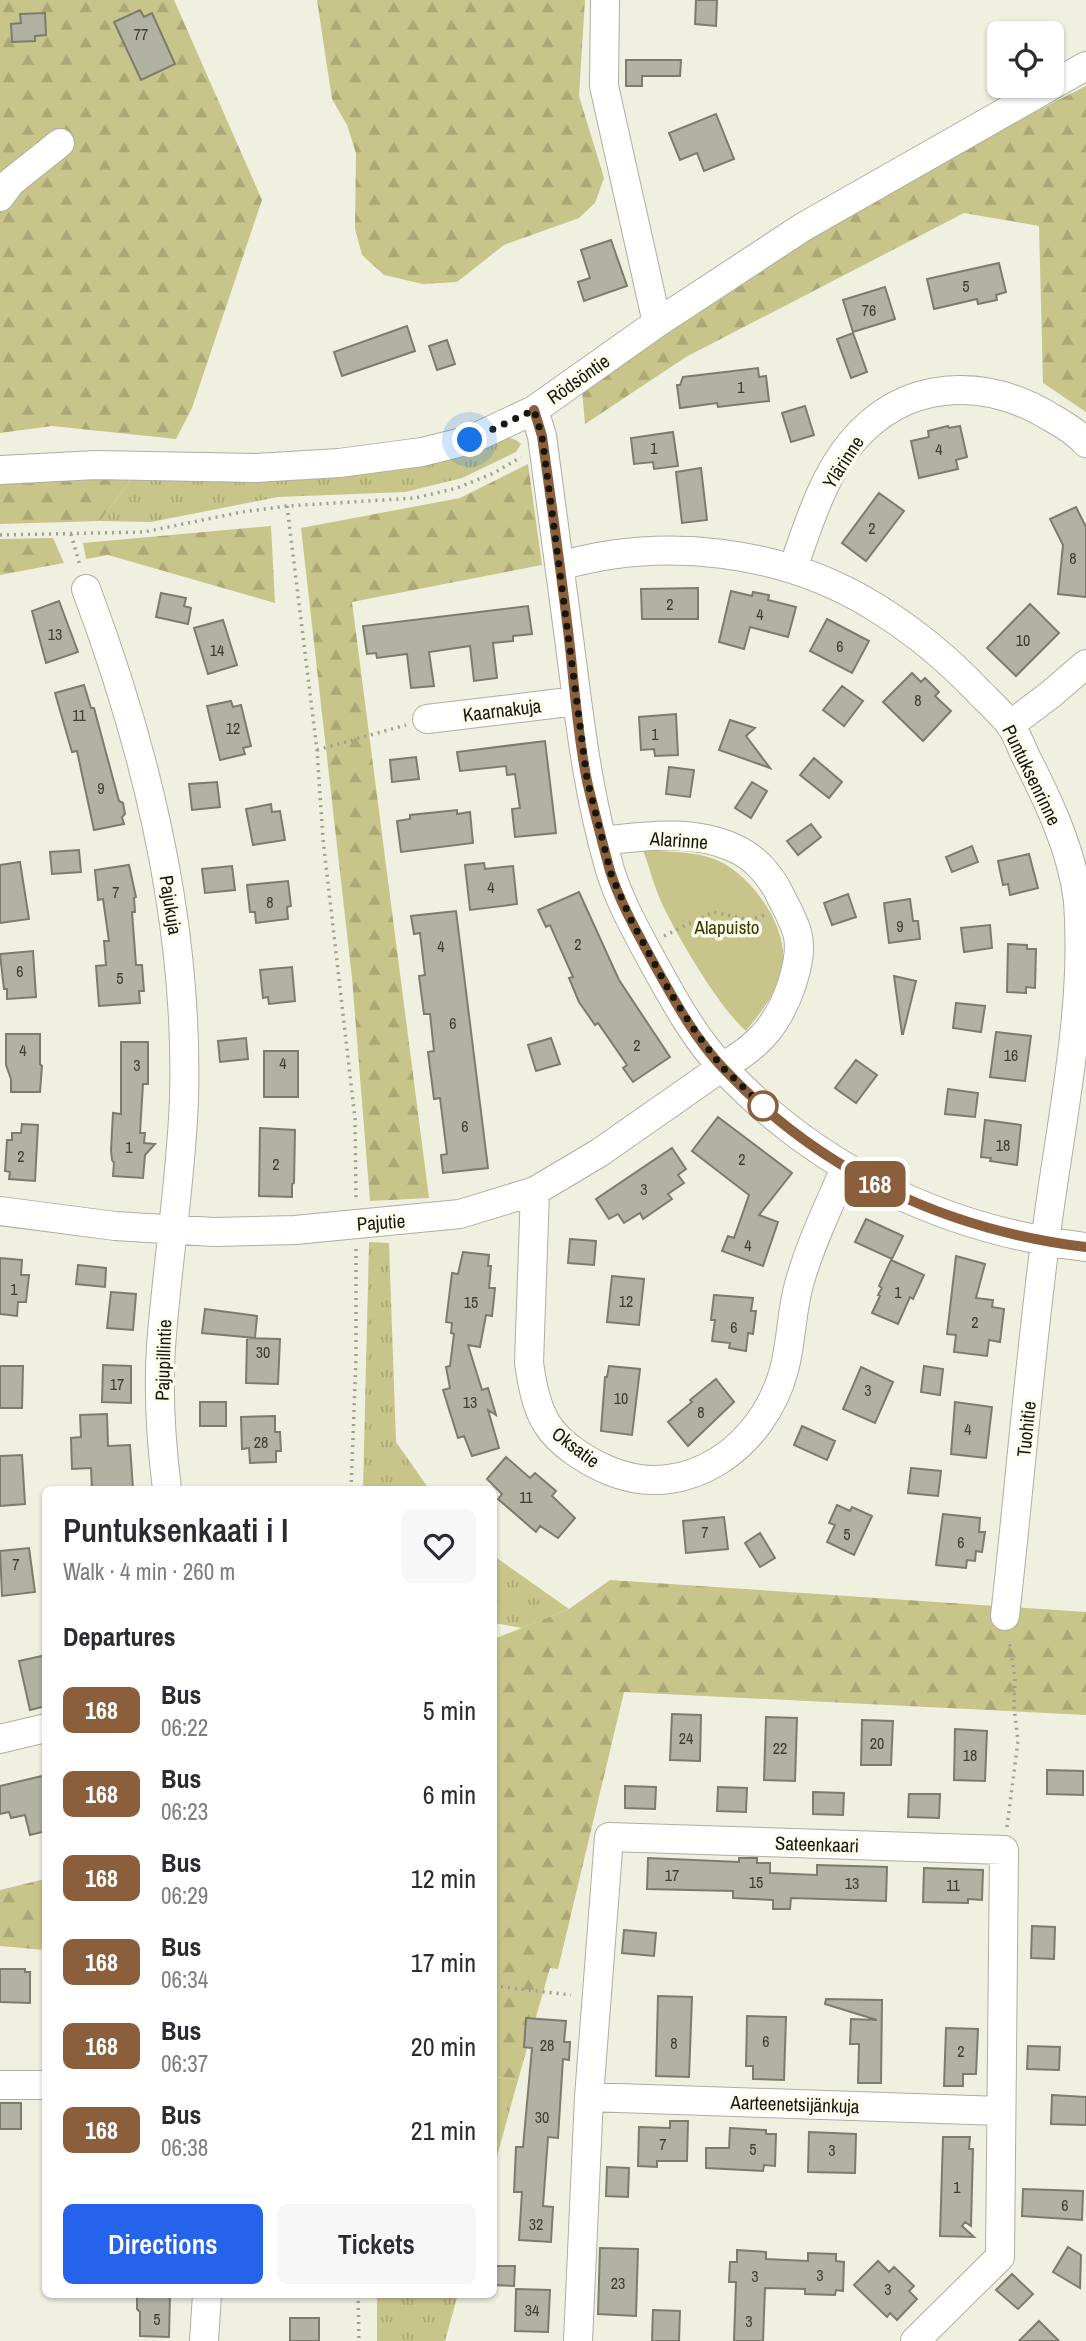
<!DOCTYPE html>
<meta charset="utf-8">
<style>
body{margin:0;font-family:"Archivo Narrow",sans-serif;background:#f7f7f7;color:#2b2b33;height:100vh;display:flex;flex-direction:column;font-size:26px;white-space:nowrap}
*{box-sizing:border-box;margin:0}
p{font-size:23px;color:#7c7c81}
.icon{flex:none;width:38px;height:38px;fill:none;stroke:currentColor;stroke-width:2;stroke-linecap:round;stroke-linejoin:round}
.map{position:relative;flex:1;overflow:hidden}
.side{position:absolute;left:42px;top:1486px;width:455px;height:812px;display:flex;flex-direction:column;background:#fff;border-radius:10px;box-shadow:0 2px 5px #0004}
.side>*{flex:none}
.badge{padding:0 14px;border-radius:10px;font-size:24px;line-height:46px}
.fabs{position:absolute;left:987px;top:21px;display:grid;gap:14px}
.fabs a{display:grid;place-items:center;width:77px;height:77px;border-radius:10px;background:#fff;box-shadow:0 2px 5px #0004;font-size:35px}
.you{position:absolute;width:35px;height:35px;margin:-18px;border:5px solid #fff;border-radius:50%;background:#1a73e8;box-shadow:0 0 0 10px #1a73e833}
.map>.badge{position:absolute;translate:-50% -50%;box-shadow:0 0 0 4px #fff}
h2{padding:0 21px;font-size:26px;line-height:63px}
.round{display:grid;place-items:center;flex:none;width:74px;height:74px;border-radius:10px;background:#f7f7f7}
.summary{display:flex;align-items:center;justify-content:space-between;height:119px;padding:0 21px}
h1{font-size:33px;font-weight:600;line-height:52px}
.cta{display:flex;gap:14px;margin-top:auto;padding:14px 21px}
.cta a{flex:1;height:80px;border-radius:10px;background:#2563eb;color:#fff;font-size:28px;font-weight:600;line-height:80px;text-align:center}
.cta a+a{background:#f7f7f7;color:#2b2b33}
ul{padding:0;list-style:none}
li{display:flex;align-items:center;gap:21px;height:84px;padding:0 21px}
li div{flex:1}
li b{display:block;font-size:26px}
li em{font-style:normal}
li .badge{min-width:77px;font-weight:700;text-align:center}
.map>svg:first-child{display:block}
.grass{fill:url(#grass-tufts)}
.forest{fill:url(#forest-firs)}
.park{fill:#c8c58a}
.building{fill:#b2b2a3;stroke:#7c7c6e;stroke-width:2}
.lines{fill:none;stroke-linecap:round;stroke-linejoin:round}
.minor-casing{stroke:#afae9f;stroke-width:30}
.path{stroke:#9f9f93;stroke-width:3.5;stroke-dasharray:2 5;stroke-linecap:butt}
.minor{stroke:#fff;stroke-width:28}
.line-casing{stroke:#fff;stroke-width:16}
.line{stroke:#8b5e3c;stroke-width:10}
.walk{stroke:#171712;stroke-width:7;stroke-dasharray:0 12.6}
.stop-dot{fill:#fff;stroke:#8b5e3c;stroke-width:3.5}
.labels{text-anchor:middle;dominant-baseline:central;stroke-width:7;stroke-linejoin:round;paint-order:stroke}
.number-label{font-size:16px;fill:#3e3e36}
.street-label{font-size:19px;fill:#171712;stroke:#fdfded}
.park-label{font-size:19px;fill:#393600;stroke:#fdfded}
</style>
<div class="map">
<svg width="1086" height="2341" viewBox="0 0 1086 2341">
<defs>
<pattern id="grass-tufts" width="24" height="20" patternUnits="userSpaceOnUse" patternTransform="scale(1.75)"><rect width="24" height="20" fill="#c8c58a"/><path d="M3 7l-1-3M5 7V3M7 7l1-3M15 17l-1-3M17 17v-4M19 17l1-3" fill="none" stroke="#aba876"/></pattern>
<pattern id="forest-firs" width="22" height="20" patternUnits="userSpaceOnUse" patternTransform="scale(1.75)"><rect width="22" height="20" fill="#c8c58a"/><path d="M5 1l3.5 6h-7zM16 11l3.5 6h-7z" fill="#aba876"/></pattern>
</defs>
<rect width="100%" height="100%" fill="#f0f0e0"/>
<path class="grass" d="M506,437L516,440L521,444L516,452L462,478L405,492L278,497L151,522L100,521L133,477Z
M369,1242L389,1243L396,1442L429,1489H363Z
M494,1556L569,1609L522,1628L494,1623Z
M494,2077L518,2080L494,2167Z
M377,2294H458L445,2341H377Z"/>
<path class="forest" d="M0,0H174L262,200L192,408L176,439L52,426L0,433Z
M317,0H585L579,96L604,178L595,203L579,218L504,245L457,282L423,284L384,275L362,255L355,229L356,153L347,125L332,99Z
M1086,86V412L1043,383L1039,226L964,213L686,357L585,424L582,390L783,253L940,160Z
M528,464L542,565L352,602L429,1198L370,1201L352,978L301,528L460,498Z
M133,477L100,521L0,524V484Z
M271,526L275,603L108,555L86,559L83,543Z
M53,538L64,563L0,575V539Z
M610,1580L1086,1612V1715L624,1692L558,1969L550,1968L518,2080L494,2077V1639L569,1609Z
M45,1879V1950L0,1946V1890Z"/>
<path class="park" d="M643,850C665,852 688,851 708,857C749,868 792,929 782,971C776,994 760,1013 746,1031C718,1006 681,942 664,908C655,890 650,869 643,850Z"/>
<path class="building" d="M696,0H717L716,26L695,24Z
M140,10L144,17L152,13L175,64L141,80L114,22Z
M45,13L46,35L35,36V41L12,42L11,24L21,23L20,14Z
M626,60H681L680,76H642V86H626Z
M716,114L734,159L704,171L697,153L680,160L669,133Z
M611,240L627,286L584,301L578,282L590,278L581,250Z
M999,263L1006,292L996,295L997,300L978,304L977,299L934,309L927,279Z
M885,287L895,319L853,332L843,300Z
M407,326L415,351L342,376L334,352Z
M853,333L867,372L851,378L837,339Z
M447,340L455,364L437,370L429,346Z
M758,368L759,377L766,376L769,401L718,407L717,403L680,408L677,385H680L683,377Z
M805,406L814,435L791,442L782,413Z
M948,426L949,428L960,426L967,457L956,460L958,469L919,478L911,441L929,437L928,431Z
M673,432L678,466L654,469L653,462L634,464L631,438Z
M701,468L707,520L682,523L676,472Z
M879,493L904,511L866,561L842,543Z
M1076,507L1086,527V597L1058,594L1063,545L1050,519Z
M698,588V619H642L641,589Z
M731,591L752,596L753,592L769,595L768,600L796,607L788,637L750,627L744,649L719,642Z
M161,593L186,598L184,606L191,608L188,624L156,617Z
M59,601L78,652L46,663L32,611Z
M1030,604L1059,633L1016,676L987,648Z
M528,606L532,634L513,636V641L493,643L497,678L474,681L470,646L429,652L434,686L411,688L407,654L377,658L376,653L367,654L363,626Z
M827,619L869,641L852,673L810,651Z
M223,620L237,665L208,674L194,628Z
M912,673L921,682L925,678L939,692L935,696L951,711L923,741L883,702Z
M84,685L91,708H94L119,801L123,803L125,814L122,817L124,824L94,830L77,751L72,752L55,693Z
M842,686L863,701L844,726L823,710Z
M231,701L233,707L241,705L251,746L243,748L245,754L220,760L207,706Z
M676,714L678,755L655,756L654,749L641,750L639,717Z
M730,720L755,728L746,736L770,768L719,750Z
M545,741L556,833L515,837L512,809L520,808L515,774L507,775L506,766L460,771L457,752Z
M416,757L419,779L392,782L390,760Z
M814,758L842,782L829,798L800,775Z
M669,767L694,770L690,797L666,794Z
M217,782L220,807L192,810L189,784Z
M752,782L767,791L751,818L735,808Z
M271,804L272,812L280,811L285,840L253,845L246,809Z
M457,810V814L470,812L473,843L401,852L397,821L410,819V815Z
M811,824L821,837L798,855L787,841Z
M972,846L978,862L952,872L946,857Z
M79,850L81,872L52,874L50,852Z
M1029,854L1038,888L1010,895L1008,884L1003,885L998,861Z
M20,862L29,919L0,923V865Z
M484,863L485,869L513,866L517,904L470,910L465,865Z
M129,865L136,897L134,898L135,912H132L136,965H142L144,991H139L140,1003L99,1006L96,966L106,965L104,941H109L103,899L98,900L95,870Z
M232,866L235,890L205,893L202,869Z
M288,881L291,906L287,907L288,919L256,923L255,912H250L247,885Z
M579,892L619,980L670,1057L633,1082L623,1068L627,1065L598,1023L595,1025L579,1002L569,978L573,977L550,925L546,927L538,910Z
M848,894L856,917L832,925L824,903Z
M910,899L913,921H918L920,939L889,943L884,903Z
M456,911L488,1168L443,1173L441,1155L447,1154L440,1098L434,1099L428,1052L434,1051L430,1014H424L419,976L425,975L420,933L414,934L411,916Z
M990,925L992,948L964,952L961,928Z
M1008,944L1027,945V949H1036L1035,988L1026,987V993L1007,992Z
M33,951L36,997L7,999V989H4L0,954Z
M292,967L295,1001L269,1004L268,997L263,998L260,970Z
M894,976L916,981L903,1034H902Z
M956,1003L985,1006L981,1032L953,1028Z
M996,1032L1031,1036L1025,1081L990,1077Z
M6,1034H40V1064L42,1066L40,1092H11V1079L6,1065Z
M246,1038L248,1059L220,1062L218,1041Z
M551,1038L560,1064L536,1071L528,1045Z
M121,1042H148V1084H143L140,1133H145L144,1143L155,1144L145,1155L143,1178L113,1176L114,1163L112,1160L111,1150L113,1113L121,1114Z
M264,1051H298V1097H264Z
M856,1060L877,1075L856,1103L835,1088Z
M948,1089L978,1093L975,1117L945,1114Z
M718,1117L792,1173L759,1215L778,1222L763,1266L722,1251L728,1236L734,1238L749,1195L692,1151Z
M985,1120L1021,1125L1017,1165L990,1161L991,1158L981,1157Z
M22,1124L38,1125L35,1181L9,1179L10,1172L5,1171L7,1140H12V1133H21Z
M260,1128L295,1130L294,1183L292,1184V1197L259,1196Z
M672,1148L686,1169L678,1175L684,1183L668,1194L672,1199L643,1219L640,1213L624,1223L618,1214L609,1219L596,1199Z
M866,1219L903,1236L892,1259L855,1242Z
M570,1239L596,1241L594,1265L568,1263Z
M463,1252L489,1255L488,1266H491L489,1288H495L492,1316L486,1315L480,1347L468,1345L482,1390L488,1388L496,1415L488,1410L499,1448L472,1456L464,1436L458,1438L443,1390L450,1388L446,1367L450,1366L454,1334L451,1333L452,1323L446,1322L452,1273L458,1274Z
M956,1256L985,1264L976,1298L993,1300L992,1307L1004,1309L1000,1342L989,1340L987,1356L954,1352L956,1335L947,1334Z
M0,1258L22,1260L21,1275H29L26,1302H18L17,1316L0,1314Z
M891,1260L924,1275L913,1299L910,1297L898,1324L872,1313L880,1296L878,1295L882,1288L879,1286Z
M78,1265L106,1268L105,1287L76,1284Z
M612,1276L644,1279L639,1325L607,1322Z
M111,1292L136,1294L133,1330L107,1328Z
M714,1295L753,1298L751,1311H756L753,1334L748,1333L746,1351L729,1348L730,1343L712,1341L715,1320H711Z
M205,1309L257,1316L255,1338L202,1333Z
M247,1338L280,1339L278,1384L246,1383Z
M103,1365L131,1366V1403L102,1402Z
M0,1366H23L22,1408H0Z
M609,1366L640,1369L632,1435L601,1431L605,1377H607Z
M924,1366L943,1369L940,1395L921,1392Z
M861,1367L893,1382L875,1423L843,1409Z
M716,1379L734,1402L688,1446L668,1422L692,1402L690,1400Z
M200,1402H226V1426H200Z
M955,1402L992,1407L986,1458L951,1454Z
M107,1414L108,1446L130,1445L133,1489H92L91,1468L72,1469L71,1438L81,1437L80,1415Z
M275,1416V1432H280L281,1451H276V1462L250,1463L249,1448L242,1449L241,1417Z
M802,1426L835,1441L827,1460L794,1445Z
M22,1455L25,1504L0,1506V1456Z
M506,1457L530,1478L535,1473L556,1491L552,1496L575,1518L558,1538L540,1526L536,1532L498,1499L502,1494L487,1479Z
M911,1468L941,1471L938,1496L908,1493Z
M837,1505L850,1511L852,1507L872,1516L854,1555L827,1542L835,1525L829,1523Z
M943,1514L980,1518L979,1532H985L982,1552L976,1551L975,1561L967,1560L966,1568L936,1565Z
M724,1517L728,1549L686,1553L683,1521Z
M760,1533L775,1558L760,1567L745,1543Z
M29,1548L35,1592L2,1596L0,1551Z
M46,1655V1706L30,1710L19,1661Z
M672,1714L701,1715L700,1761L670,1760Z
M766,1717L797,1718L795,1781L764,1780Z
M862,1720L893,1721L891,1765H861Z
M955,1729L987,1731L985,1781L954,1780Z
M1047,1770L1083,1771V1795L1047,1794Z
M46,1775V1831L30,1835L25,1815L11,1818L9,1812L0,1814V1786Z
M625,1786L656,1787L655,1809L625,1808Z
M718,1787L747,1788L746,1812L717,1811Z
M813,1792L844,1793L843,1815L813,1814Z
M909,1794H940L939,1818L908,1817Z
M648,1858L739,1862V1858H757V1863H770V1873L817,1875V1865L887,1867L886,1901L791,1898L790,1909H773V1900L733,1898V1891L647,1889Z
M924,1868L983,1870L982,1900L968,1899V1903L923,1902Z
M1032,1926L1055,1927L1054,1959L1031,1958Z
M624,1930L656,1933L654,1956L622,1953Z
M0,1969H25V1972H30V2003L0,2002Z
M658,1996L692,1997L689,2077L656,2076Z
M826,1999L882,2000L881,2083H858L859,2044H850L851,2019L877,2020L825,2004Z
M747,2016L786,2017L784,2080L753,2079V2066H746Z
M526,2018L566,2021L564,2042H570L569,2060L563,2059L558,2138L548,2137L543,2206L553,2207L551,2242L519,2240L522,2192H514L516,2147H523L532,2048L524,2047Z
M946,2028L978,2029L976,2074H963V2086H944Z
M1028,2046L1060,2047L1059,2070L1027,2069Z
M1052,2095L1086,2097V2125L1051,2124Z
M0,2103H21V2129H0Z
M670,2121H688L687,2161H657V2167L638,2166L639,2127L670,2128Z
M730,2128L766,2130V2134H776L775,2166L764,2165L763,2171L706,2168V2148H729Z
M809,2132L856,2134L855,2173L808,2172Z
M943,2137H970L969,2149H973L971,2226L965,2222L962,2226L974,2237L940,2236Z
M607,2167L629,2168L628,2197L606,2196Z
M1023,2189L1083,2191L1082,2220L1022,2216Z
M1068,2247L1081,2255L1080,2288L1053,2272Z
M600,2248L638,2249L636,2316L598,2314Z
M737,2250L766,2252V2259L808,2261V2253L836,2254V2261L844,2262L843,2291L836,2290L835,2295L805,2294V2289L765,2288L763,2341H734L736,2282H729L730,2262H737Z
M878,2261L889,2272L894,2267L914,2286L909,2291L917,2299L897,2320L890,2313L887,2317L854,2285Z
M494,2266H515L514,2286L494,2285Z
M1012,2274L1033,2294L1018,2309L996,2290Z
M516,2289L550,2290L548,2332L515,2331Z
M137,2294H170L169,2337L140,2336V2312L137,2309Z
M653,2310L680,2311L679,2341H652Z
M290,2318H319V2341H290Z
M1039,2321L1059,2341H1019Z"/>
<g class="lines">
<defs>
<path id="minor" d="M605,0L604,86L657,323
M0,197L11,182L60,143
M534,410L542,436C551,506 561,576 570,646C580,724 588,795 610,870C620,903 638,934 654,964C674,1000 695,1039 723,1068C819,1171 948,1231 1086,1247
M0,470L96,465L256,468L339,463L422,452L470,440L534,410L657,323L803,227L1086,66
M560,566C664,536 783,550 875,607C914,631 948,659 979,692C989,702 1000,712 1009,723C1016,732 1020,744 1025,755C1048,800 1072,850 1078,901C1086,1006 1062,1116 1048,1220C1030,1351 1020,1484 1005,1616
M793,568C808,526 822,478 851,443C904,379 984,376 1052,418C1065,425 1076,432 1086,443
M86,589C147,751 189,925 184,1099C181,1182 167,1264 161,1347C158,1394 161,1442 167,1489
M427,719L577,701
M1010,725L1051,694L1086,664
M535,1191L529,1363C532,1383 536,1407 547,1424C560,1445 588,1462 610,1471C688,1503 764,1445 784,1370C792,1341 791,1310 800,1281C811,1242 829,1206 845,1168
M0,1211L115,1226L214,1232L295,1230L460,1214L535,1191L599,1153L722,1067C759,1046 778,1025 792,984C797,968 802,949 797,932C793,920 787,908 781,897C772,877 755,857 734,848C692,829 646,836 602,841
M0,1739L46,1728
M0,2085H46
M589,2097L1001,2111
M204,2341L207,2294
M578,2341L589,2097L609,1837L1004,1850L1000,2257L915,2341"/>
</defs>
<use href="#minor" class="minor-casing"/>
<path class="path" d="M287,506L317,750L323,839L355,1119L356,1200
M71,534L80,566
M0,535L144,532L242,512L287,506L415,498L457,488L494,473L521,457
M317,750L406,725
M664,936L713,912L750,920L765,915
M351,1489L356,1359V1249
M1007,1827L1018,1741L1014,1707L1015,1678L1009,1640
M494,1986L571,1995
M358,2294L359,2341"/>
<use href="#minor" class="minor"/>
</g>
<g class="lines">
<defs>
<path id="line" d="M534,410L542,436C551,500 560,565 568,630C574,680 577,732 587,781C594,811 602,841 610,871C620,903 638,934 654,964C674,1000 695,1039 723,1068C820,1172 946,1230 1086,1247"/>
</defs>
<use href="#line" class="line-casing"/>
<use href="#line" class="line"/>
<path class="walk" d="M470,440L534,410L542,436L587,779L611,874L632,922L671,994L697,1034L722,1067L763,1106"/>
</g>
<circle class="stop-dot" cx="763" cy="1106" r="14"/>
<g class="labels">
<g class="number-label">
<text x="141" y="34">77</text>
<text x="966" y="286">5</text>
<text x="869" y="310">76</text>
<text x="741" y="387">1</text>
<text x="654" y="448">1</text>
<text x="939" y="449">4</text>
<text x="872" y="528">2</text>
<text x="1073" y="558">8</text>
<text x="670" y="604">2</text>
<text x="760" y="614">4</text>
<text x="55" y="634">13</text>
<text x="1023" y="640">10</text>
<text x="840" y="646">6</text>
<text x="217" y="650">14</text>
<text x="918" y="700">8</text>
<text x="79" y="715">11</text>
<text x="233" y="728">12</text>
<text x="655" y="734">1</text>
<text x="101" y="788">9</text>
<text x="491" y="887">4</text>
<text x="116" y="892">7</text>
<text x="270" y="902">8</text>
<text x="900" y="926">9</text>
<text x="578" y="944">2</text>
<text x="441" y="946">4</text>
<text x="20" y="971">6</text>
<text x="120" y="978">5</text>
<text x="453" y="1023">6</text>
<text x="637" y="1045">2</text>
<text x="23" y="1050">4</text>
<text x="1011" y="1055">16</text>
<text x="283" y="1063">4</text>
<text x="137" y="1065">3</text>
<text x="465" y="1126">6</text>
<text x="1003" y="1145">18</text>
<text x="129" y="1147">1</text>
<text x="21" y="1156">2</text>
<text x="742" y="1159">2</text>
<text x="276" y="1164">2</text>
<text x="644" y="1189">3</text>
<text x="748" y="1245">4</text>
<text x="14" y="1289">1</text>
<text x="898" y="1292">1</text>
<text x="626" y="1301">12</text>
<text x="471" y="1302">15</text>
<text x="975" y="1322">2</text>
<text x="734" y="1327">6</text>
<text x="263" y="1352">30</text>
<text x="117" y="1384">17</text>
<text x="868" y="1390">3</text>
<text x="621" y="1398">10</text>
<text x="470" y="1402">13</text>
<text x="701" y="1412">8</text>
<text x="968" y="1429">4</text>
<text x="261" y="1442">28</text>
<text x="526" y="1497">11</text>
<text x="705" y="1532">7</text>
<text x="847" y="1534">5</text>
<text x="961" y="1542">6</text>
<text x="16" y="1564">7</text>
<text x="686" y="1738">24</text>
<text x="877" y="1743">20</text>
<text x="780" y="1748">22</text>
<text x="970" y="1755">18</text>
<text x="672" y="1875">17</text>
<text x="756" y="1882">15</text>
<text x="852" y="1883">13</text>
<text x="953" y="1885">11</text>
<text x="766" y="2041">6</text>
<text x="674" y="2043">8</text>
<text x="547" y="2045">28</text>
<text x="961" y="2051">2</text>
<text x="542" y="2117">30</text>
<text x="663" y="2144">7</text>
<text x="753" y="2149">5</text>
<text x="832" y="2150">3</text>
<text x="957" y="2187">1</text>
<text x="1065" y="2205">6</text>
<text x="536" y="2224">32</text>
<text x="820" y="2275">3</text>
<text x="755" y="2276">3</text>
<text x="618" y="2283">23</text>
<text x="888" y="2289">3</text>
<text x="532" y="2310">34</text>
<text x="157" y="2319">5</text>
<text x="749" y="2321">3</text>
</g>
<g class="street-label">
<text transform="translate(578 379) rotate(-35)">Rödsöntie</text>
<text transform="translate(843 462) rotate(-57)">Ylärinne</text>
<text transform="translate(502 710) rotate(-7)">Kaarnakuja</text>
<text transform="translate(1032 775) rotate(64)">Puntuksenrinne</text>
<text transform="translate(679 840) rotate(4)">Alarinne</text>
<text transform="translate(171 905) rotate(81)">Pajukuja</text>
<text transform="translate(381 1222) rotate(-4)">Pajutie</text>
<text transform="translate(163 1360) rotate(-88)">Pajupillintie</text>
<text transform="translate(1026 1429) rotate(-84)">Tuohitie</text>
<text transform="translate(576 1447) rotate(37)">Oksatie</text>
<text transform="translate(817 1844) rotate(2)">Sateenkaari</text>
<text transform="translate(795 2104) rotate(2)">Aarteenetsijänkuja</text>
</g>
<g class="park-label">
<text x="727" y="927">Alapuisto</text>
</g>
</g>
</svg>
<div class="fabs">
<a><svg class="icon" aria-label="locate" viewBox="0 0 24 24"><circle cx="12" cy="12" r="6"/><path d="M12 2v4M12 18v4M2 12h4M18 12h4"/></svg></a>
</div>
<div class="you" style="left:470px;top:440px"></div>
<b class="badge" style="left:875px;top:1184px;background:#8b5e3c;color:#fff">168</b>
<section class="side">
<div class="summary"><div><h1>Puntuksenkaati i I</h1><p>Walk · 4 min · 260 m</p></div><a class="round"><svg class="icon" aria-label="heart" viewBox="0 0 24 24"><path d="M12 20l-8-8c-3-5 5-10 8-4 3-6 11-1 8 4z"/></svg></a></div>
<h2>Departures</h2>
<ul>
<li><span class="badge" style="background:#8b5e3c;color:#fff">168</span><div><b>Bus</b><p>06:22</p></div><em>5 min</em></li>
<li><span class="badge" style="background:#8b5e3c;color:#fff">168</span><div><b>Bus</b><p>06:23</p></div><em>6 min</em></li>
<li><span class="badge" style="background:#8b5e3c;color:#fff">168</span><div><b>Bus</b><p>06:29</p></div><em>12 min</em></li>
<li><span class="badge" style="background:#8b5e3c;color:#fff">168</span><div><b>Bus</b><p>06:34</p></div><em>17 min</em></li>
<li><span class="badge" style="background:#8b5e3c;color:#fff">168</span><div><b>Bus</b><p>06:37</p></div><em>20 min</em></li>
<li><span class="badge" style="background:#8b5e3c;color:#fff">168</span><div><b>Bus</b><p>06:38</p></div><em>21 min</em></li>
</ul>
<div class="cta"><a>Directions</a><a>Tickets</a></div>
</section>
</div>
